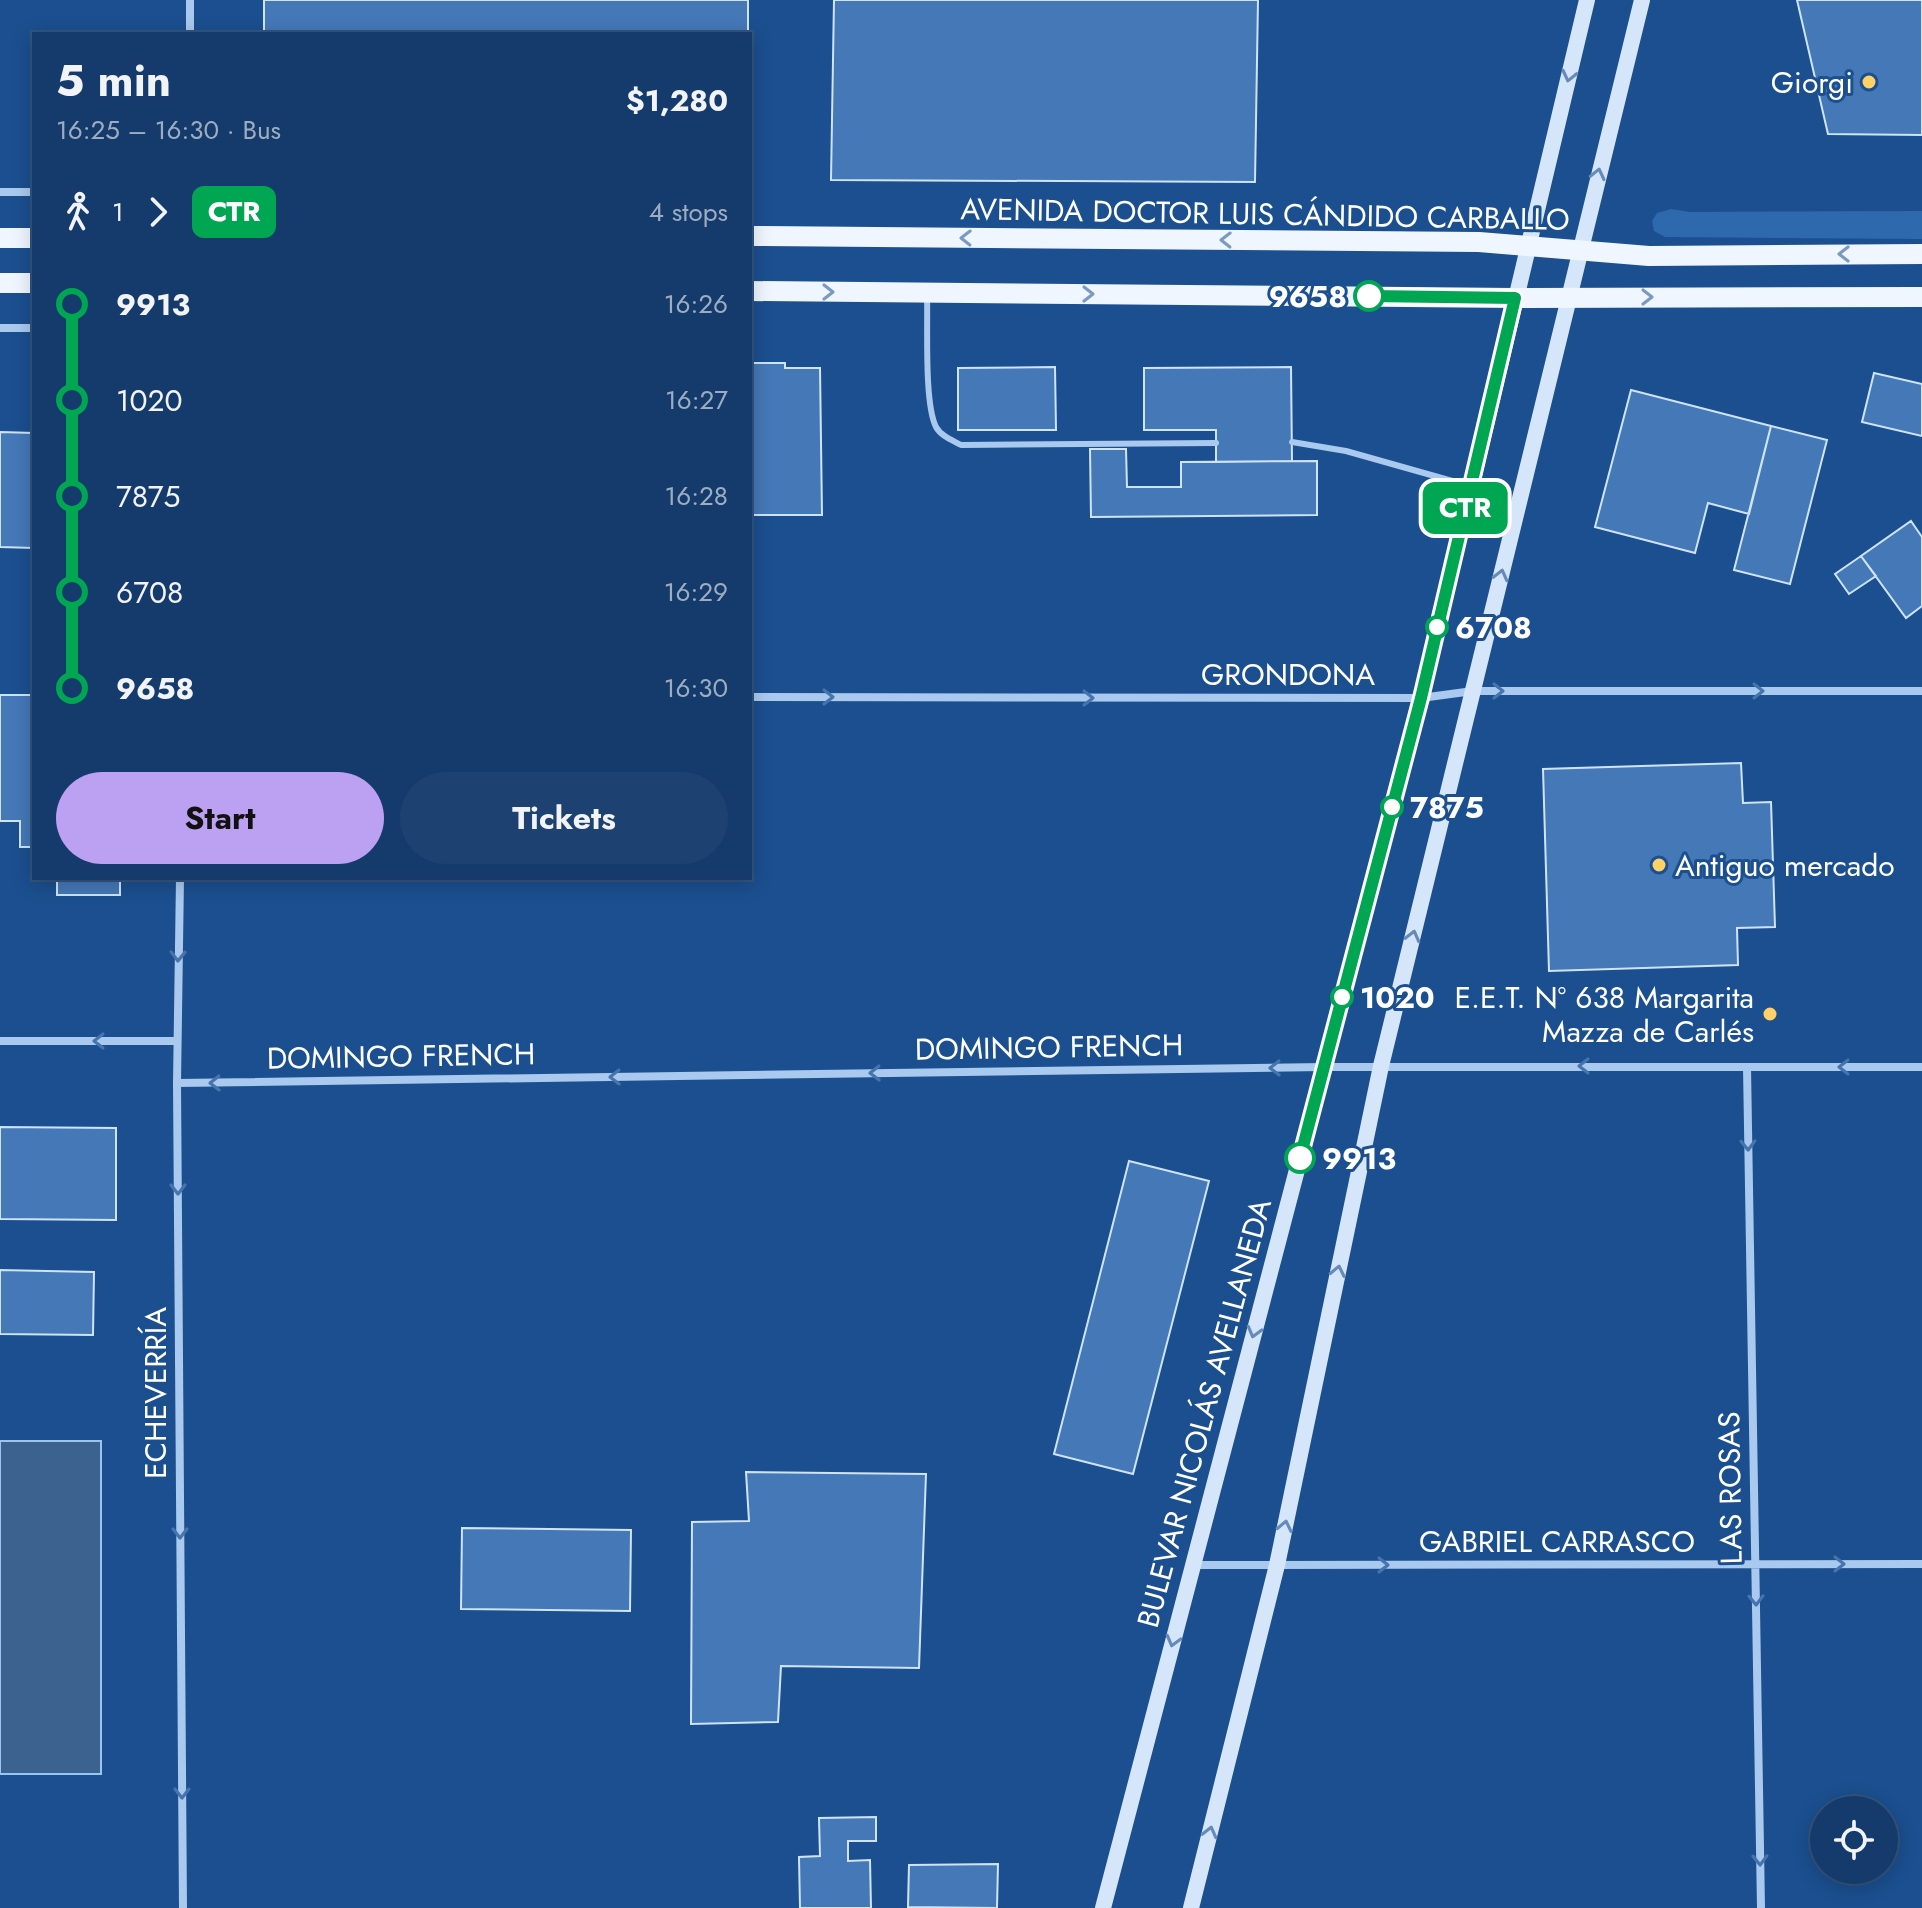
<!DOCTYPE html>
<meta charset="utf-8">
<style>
body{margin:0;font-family:Jost,sans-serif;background:#1d4271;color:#f1f3f6;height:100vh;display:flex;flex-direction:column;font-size:30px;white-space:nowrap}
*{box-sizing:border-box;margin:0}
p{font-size:26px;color:#9dadc1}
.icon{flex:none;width:44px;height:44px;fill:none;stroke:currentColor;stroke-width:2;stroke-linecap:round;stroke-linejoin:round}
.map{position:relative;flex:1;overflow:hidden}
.side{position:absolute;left:32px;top:32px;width:720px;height:848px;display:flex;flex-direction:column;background:#143b6b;border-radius:0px;box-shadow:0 4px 20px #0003,0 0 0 2px #33557e}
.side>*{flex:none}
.badge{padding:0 16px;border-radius:12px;font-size:28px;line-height:52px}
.tools{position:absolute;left:1810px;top:1796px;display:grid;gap:16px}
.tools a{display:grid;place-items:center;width:88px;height:88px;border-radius:50%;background:#143b6b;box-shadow:0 4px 20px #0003,0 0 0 2px #33557e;font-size:40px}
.map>.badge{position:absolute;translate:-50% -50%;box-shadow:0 0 0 4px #fff}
.legs{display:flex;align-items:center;gap:12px;height:88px;padding:0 24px;font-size:26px}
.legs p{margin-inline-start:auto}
.head{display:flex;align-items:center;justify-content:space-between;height:136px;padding:0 24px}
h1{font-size:44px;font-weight:700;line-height:60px}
.action{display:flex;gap:16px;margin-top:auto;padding:16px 24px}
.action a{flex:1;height:92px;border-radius:48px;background:#bca0f2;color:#111;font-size:32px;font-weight:700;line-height:92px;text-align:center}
.action a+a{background:#1d4271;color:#f1f3f6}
ul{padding:0 24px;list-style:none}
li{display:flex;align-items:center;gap:28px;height:96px;font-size:30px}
li i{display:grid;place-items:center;width:12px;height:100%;margin:0 10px;background:currentColor}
li i::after{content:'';width:20px;height:20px;margin:-10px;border:6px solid;border-radius:50%;background:#143b6b}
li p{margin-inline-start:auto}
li:first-child i{background:linear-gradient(#0000 50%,currentColor 0)}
li:last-child i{background:linear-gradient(currentColor 50%,#0000 0)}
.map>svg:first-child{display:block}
.green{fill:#2e69ad}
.water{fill:#3c6290;stroke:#9cc4f0;stroke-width:2}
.building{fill:#4478b7;stroke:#cfe3fa;stroke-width:2}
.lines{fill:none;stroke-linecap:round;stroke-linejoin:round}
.lane{stroke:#a9c9ee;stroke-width:6}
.street{stroke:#a9c9ee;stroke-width:8}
.secondary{stroke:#d6e6fa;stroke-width:16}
.primary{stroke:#f0f6ff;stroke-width:20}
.oneway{stroke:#668bba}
.oneway2{stroke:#7b9ac1}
.oneway3{stroke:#4674ac}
.line-1-casing{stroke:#fff;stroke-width:18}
.line-1{stroke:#00a651;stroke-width:12}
.poi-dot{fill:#ffd166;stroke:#1b4f8f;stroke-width:3}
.stop-1-dot{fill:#fff;stroke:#00a651;stroke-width:4}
.labels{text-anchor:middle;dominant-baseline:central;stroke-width:6;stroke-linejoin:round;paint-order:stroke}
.poi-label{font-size:30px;fill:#fff;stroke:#1b4f8f;text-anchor:end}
.street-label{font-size:30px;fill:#fff;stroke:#1b4f8f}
.stop-label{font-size:30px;font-weight:bold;fill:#fff;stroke:#1b4f8f;text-anchor:start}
</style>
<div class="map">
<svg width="1922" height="1908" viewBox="0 0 1922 1908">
<rect width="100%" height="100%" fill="#1b4f8f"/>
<path class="green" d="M1671,209L1690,212L1922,211V239L1665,237L1654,231L1652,221L1657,213Z"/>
<path class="water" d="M0,1441H101V1774H0Z"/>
<path class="building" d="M264,0H748V34H264Z
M834,0H1258L1255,182L831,180Z
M1797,0H1922V135L1828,134Z
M750,363H785V368H820L822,515H750Z
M1055,367L1056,430H958V368Z
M1291,367L1292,461L1216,462V430H1144V368Z
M1874,373L1922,384V436L1862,422Z
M1631,390L1771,426L1749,514L1708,503L1695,553L1595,527Z
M1771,426L1827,440L1790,584L1734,570Z
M0,432L34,433V548L0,547Z
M1090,449H1126L1127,487H1181V462L1317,461V515L1091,517Z
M1911,521L1922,537V606L1906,618L1861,556Z
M1861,556L1876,576L1849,594L1835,574Z
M0,695H34V847H20V821H0Z
M1741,763L1743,803L1771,802L1775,927L1737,928L1738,965L1549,971L1543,769Z
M57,878H120V895H57Z
M0,1127L116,1128V1220L0,1219Z
M1129,1161L1209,1181L1133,1474L1054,1454Z
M0,1270L94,1272L93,1335L0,1334Z
M746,1472L926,1474L919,1668L781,1666L778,1722L691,1724L692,1522L749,1521Z
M462,1528L631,1530L630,1611L461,1609Z
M876,1817V1841H848V1861L870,1860L871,1908H800L799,1857L820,1856L819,1818Z
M998,1864L997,1908L908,1907L909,1865Z"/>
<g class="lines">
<path class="lane" d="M927,296C928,326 924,403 936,427C941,436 952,440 961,445L1216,443
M1292,442L1346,451L1470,486"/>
<path class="street" d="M190,34V0
M0,192H34
M0,328H34
M750,697L1421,698L1473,691H1922
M180,878L177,1083L183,1908
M0,1041H177
M1747,1067L1761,1908
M177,1083L1324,1067H1922
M1194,1565L1922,1564"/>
<path class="secondary" d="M1103,1908L1421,698L1587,0
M1191,1908L1277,1565L1381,1066L1642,0"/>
<path class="primary" d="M750,236L1479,242L1649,256L1922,254
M0,238H34
M0,283H34
M750,291L1515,298L1922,297"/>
</g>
<defs><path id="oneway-chevron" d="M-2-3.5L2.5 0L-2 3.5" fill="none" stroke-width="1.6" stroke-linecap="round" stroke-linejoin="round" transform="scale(2)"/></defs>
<g class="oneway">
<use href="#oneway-chevron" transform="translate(1569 76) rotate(103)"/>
<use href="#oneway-chevron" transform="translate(1598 174) rotate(-77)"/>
<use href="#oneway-chevron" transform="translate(1501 575) rotate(-76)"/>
<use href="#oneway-chevron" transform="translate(1413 936) rotate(-76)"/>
<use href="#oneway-chevron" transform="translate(1338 1271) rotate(-78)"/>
<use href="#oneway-chevron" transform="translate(1254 1332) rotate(105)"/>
<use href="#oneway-chevron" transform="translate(1285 1526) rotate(-78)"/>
<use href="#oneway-chevron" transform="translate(1173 1641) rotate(105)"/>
<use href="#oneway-chevron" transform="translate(1210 1832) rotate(-76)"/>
</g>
<g class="oneway2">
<use href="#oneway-chevron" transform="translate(966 238) rotate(-179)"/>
<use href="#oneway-chevron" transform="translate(1226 240) rotate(-179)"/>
<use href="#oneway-chevron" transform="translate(1844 254) rotate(180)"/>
<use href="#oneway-chevron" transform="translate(828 292)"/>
<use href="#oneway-chevron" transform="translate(1088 294)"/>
<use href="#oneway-chevron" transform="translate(1647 297)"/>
</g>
<g class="oneway3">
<use href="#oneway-chevron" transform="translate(1498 691)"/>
<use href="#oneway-chevron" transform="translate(1758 691)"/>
<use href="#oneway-chevron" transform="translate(828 697)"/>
<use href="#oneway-chevron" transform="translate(1088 698)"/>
<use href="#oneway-chevron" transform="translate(178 956) rotate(91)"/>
<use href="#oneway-chevron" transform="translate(99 1041) rotate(180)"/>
<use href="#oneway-chevron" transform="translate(1584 1066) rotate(-180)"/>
<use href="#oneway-chevron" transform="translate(1844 1067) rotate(-180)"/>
<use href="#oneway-chevron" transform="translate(1275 1068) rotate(179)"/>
<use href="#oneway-chevron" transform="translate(875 1073) rotate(179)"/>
<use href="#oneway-chevron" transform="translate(615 1077) rotate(179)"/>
<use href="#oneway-chevron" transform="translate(215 1083) rotate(179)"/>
<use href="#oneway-chevron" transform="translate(1748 1145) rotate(89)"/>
<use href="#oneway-chevron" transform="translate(178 1189) rotate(90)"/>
<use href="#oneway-chevron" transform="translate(180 1533) rotate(90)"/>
<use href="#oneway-chevron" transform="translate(1839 1564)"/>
<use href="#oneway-chevron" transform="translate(1383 1565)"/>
<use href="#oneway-chevron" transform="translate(1756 1600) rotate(89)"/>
<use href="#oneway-chevron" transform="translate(182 1793) rotate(90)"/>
<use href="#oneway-chevron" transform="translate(1760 1860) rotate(89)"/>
</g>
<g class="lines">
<defs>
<path id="line-1" d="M1300,1158L1421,698L1515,298L1369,296"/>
</defs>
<use href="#line-1" class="line-1-casing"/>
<use href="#line-1" class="line-1"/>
</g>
<g class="poi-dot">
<circle cx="1869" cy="82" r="8"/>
<circle cx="1659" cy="865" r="8"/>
<circle cx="1770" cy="1014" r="8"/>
</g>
<g class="stop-1-dot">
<circle cx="1369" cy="296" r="14"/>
<circle cx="1437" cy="627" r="10"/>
<circle cx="1392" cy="807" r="10"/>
<circle cx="1342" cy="997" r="10"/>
<circle cx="1300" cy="1158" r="14"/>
</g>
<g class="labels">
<g class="poi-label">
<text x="1853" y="82">Giorgi</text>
<text x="1675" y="865" text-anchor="start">Antiguo mercado</text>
<text x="1754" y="997">E.E.T. Nº 638 Margarita<tspan x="1754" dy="34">Mazza de Carlés</tspan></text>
</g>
<g class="street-label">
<text transform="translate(1265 214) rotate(1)">AVENIDA DOCTOR LUIS CÁNDIDO CARBALLO</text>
<text x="1288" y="674">GRONDONA</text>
<text transform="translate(1049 1047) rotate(-1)">DOMINGO FRENCH</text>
<text transform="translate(401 1056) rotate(-1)">DOMINGO FRENCH</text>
<text transform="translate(155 1393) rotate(-90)">ECHEVERRÍA</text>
<text transform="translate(1204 1413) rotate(-75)">BULEVAR NICOLÁS AVELLANEDA</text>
<text transform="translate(1730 1488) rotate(-91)">LAS ROSAS</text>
<text x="1557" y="1541">GABRIEL CARRASCO</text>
</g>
<g class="stop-label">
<text x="1347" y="296" text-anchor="end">9658</text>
<text x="1455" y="627">6708</text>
<text x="1410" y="807">7875</text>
<text x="1360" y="997">1020</text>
<text x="1322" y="1158">9913</text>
</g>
</g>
</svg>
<div class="tools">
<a><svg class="icon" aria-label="locate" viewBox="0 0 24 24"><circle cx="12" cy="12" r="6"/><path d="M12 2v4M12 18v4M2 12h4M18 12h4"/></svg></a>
</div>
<b class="badge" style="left:1465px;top:508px;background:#00a651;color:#fff">CTR</b>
<section class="side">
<div class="head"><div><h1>5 min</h1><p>16:25 – 16:30 · Bus</p></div><b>$1,280</b></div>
<div class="legs"><svg class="icon" aria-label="walk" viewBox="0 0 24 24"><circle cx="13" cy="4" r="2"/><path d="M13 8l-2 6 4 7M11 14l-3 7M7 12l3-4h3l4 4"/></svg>1<svg class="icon" aria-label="forward" viewBox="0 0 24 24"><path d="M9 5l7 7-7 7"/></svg><b class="badge" style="background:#00a651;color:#fff">CTR</b><p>4 stops</p></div>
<ul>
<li><i style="color:#00a651"></i><b>9913</b><p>16:26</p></li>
<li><i style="color:#00a651"></i><span>1020</span><p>16:27</p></li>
<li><i style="color:#00a651"></i><span>7875</span><p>16:28</p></li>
<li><i style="color:#00a651"></i><span>6708</span><p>16:29</p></li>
<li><i style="color:#00a651"></i><b>9658</b><p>16:30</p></li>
</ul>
<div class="action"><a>Start</a><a>Tickets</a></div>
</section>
</div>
